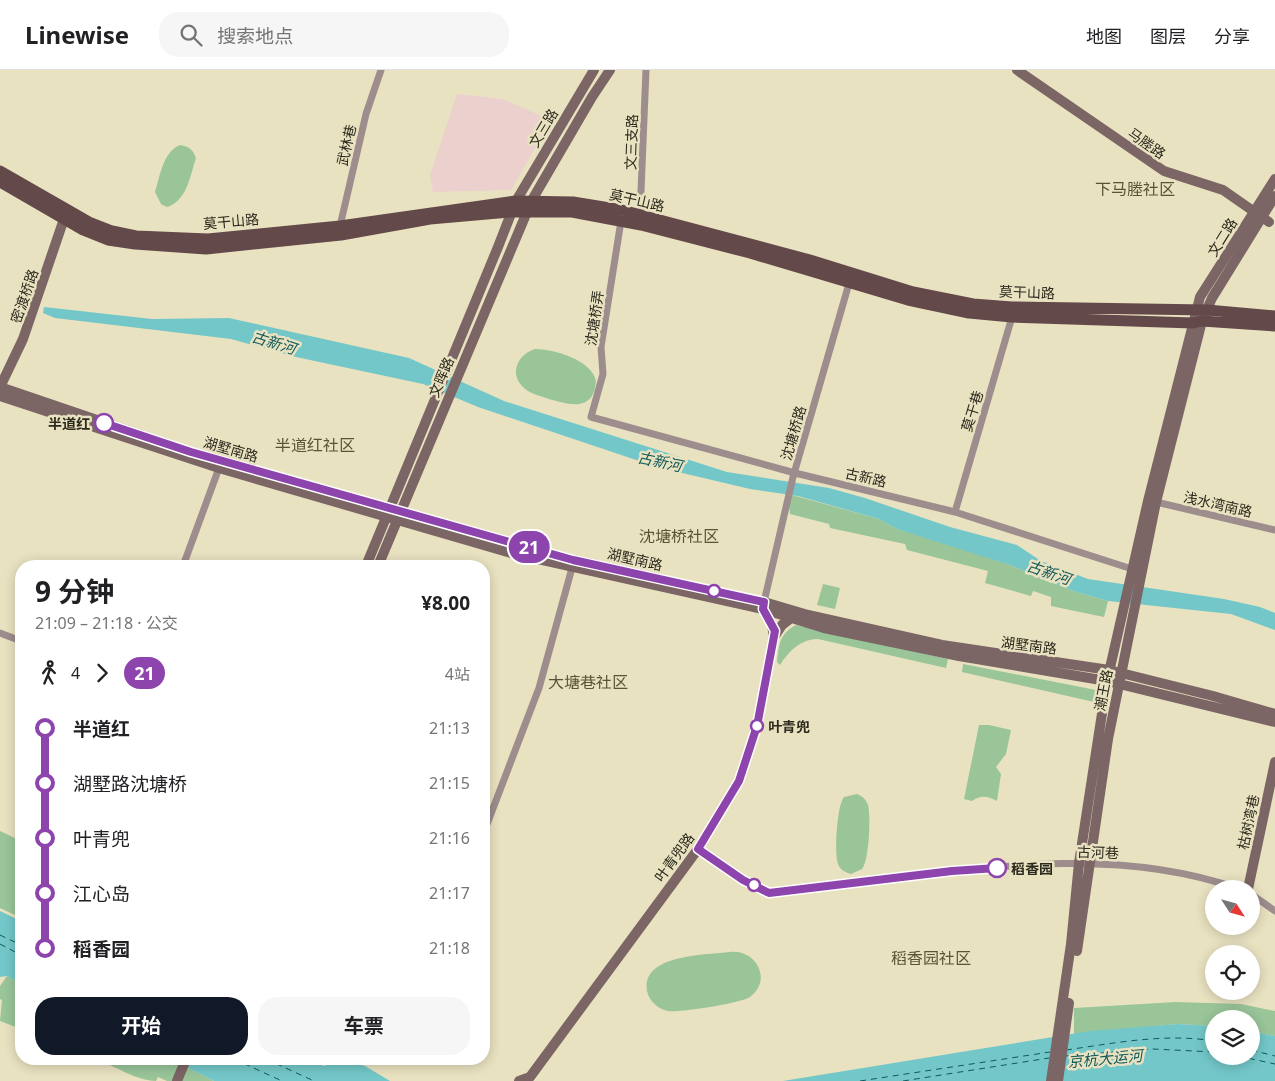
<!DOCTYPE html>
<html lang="zh">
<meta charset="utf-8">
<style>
body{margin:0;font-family:"Noto Sans","Noto Sans SC",sans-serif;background:#f6f6f6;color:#202124;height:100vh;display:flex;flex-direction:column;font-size:19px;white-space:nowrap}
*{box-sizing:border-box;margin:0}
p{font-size:16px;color:#757577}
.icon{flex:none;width:28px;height:28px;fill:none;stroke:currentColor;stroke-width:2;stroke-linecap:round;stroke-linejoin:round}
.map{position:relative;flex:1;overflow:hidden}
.panel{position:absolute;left:15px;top:490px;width:475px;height:505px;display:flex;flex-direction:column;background:#fff;border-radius:20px;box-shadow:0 2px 12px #0003}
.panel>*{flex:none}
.badge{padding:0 10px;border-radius:16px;font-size:18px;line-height:32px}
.needle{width:32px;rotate:126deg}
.fabs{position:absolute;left:1205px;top:810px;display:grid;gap:10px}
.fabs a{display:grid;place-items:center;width:55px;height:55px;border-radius:50%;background:#fff;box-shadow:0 2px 12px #0003;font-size:25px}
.map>.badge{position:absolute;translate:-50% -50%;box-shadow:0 0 0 2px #fff}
.legs{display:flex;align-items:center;gap:8px;height:55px;padding:0 20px;font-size:16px}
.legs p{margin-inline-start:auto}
.head{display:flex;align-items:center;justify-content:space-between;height:85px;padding:0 20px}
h1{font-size:28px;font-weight:700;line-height:38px}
.button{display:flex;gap:10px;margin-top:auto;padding:10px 20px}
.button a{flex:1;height:58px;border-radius:20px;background:#111827;color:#fff;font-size:20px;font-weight:700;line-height:58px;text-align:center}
.button a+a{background:#f6f6f6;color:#202124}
ul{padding:0 20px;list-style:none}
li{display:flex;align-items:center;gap:18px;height:55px;font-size:19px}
li i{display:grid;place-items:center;width:8px;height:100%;margin:0 6px;background:currentColor}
li i::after{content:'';width:12px;height:12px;margin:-6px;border:4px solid;border-radius:50%;background:#fff}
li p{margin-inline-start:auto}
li:first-child i{background:linear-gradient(#0000 50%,currentColor 0)}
li:last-child i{background:linear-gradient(currentColor 50%,#0000 0)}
header{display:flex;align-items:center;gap:30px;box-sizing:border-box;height:70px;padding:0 25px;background:#fff;border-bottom:1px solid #e0e0e0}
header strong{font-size:24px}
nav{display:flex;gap:28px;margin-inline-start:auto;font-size:18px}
.search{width:350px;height:45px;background:#f6f6f6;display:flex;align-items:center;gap:12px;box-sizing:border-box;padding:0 18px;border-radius:20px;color:#757577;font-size:19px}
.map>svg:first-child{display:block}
.medical{fill:#ebd0ce}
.green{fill:#99c599}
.water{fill:#73c7c8}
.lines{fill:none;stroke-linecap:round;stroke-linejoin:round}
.ferry{stroke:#10595a;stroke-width:1;stroke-dasharray:6 5;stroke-linecap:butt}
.street{stroke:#9d8d8d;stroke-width:7}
.secondary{stroke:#7c6565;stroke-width:10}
.primary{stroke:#64494a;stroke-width:11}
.line-1-casing{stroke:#fff;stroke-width:11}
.line-1{stroke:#8e44ad;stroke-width:8}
.stop-1-dot{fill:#fff;stroke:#8e44ad;stroke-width:2.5}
.labels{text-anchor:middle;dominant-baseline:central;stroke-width:5;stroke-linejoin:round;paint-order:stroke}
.street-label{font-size:14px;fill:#2c291d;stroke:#e9e2c1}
.stop-label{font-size:14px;font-weight:bold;fill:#2c291d;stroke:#e9e2c1;text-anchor:start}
.water-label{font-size:15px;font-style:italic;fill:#10595a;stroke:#e9e2c1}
.quarter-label{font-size:16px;fill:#5a5437;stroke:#e9e2c1}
</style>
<header>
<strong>Linewise</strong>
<div class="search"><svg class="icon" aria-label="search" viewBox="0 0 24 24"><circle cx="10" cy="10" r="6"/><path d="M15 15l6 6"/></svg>搜索地点</div>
<nav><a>地图</a><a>图层</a><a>分享</a></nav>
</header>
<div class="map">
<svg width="1275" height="1011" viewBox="0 0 1275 1011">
<rect width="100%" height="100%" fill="#e9e2c1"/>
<path class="medical" d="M457,24L503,29L551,50L511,120L433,122L430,105Z"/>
<path class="green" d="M180,75C189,77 193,79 196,88C190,106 187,131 167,137L161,134L155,122C160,106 163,82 180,75Z
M535,279C554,279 592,290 596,311C594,342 570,335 549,329C541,326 530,324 524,318C508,304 518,284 535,279Z
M792,425L879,449L897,459L949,474L1010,495L1073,521L1108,531L1104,547L1051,536V527L1033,521L1031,526L985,513L988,501L907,480L905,474L830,458L829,454L790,444L789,436Z
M823,514L840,518L835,539L817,535Z
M796,555L948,589L946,598L818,569C801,569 789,581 780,595L777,592C779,575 779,564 796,555Z
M963,594L1096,620L1094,632L962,602Z
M979,655H989L1011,660L1006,684L996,697L1001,704L997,731C987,726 981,725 972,731L964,729Z
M857,724C862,726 866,729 868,735C871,746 869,791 862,799L851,804C845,802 840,800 838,794C834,783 837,735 844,727Z
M0,761L21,771V848L0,838Z
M730,882C756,879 773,910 750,927C742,933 678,943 668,941C658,939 649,931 647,921C641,884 706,885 730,882Z
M7,906L21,914V959L0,951L2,930L0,929V916Z
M1176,932L1241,934L1275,941V966L1251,961V949H1214V956L1178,954L1074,964V938Z
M96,989H170L214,1011H167L158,1007L156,1011C137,1011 115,996 96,989Z"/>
<path class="water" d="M44,237L152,249L229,248L409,288L504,331L727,402L829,418L865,428L950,457L1017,475L1041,491L1088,509L1224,529L1260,537L1275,543V560L1231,544L1108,531L1073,521L1010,495L897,459L879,449L798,426L750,419L657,397L478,337L423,314L296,287L231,269L55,248L43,243Z
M0,841L21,851V914L7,906L0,907Z
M1178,954L1214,956V986H1251V961L1275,966V1011H783L1090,961Z
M170,989H309L324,996L342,989L365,996L390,1011H214Z"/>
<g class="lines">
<path class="ferry" d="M0,865L21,875
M0,874L21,885
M1066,980C1115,973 1165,963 1214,971
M1251,980L1275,986
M1065,986L1153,979L1214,982
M1238,986L1275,994
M234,989L282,1011
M266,989L314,1011
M860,1011L1050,982
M903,1011L1049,988"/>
<path class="street" d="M640,145L646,0
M621,151L601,277L603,304L591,347L795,403L955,442L1132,499
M340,156L366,44L381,0
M1156,432L1275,460
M955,442L1012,247
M183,496L219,398
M764,532L793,407L850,210
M0,563L21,571
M484,762L539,618L572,498
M698,779L743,809L769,823C922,810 1090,766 1239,819
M1251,824L1275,841"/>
<path class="secondary" d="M1017,0L1164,101L1223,120L1269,152
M0,317L191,382L573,490L764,532L808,545L942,575L1109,600L1213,626L1275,644
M0,317L23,269L66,143
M0,326L219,398L511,483L763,539L824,558L959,586L1107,611L1275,652
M366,496L498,177L516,131L594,0
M378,496L532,130L592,27L610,0
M763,538L772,555L774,567
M1248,819L1275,692
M1077,881L1108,669L1156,432L1202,251L1212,228L1275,126
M177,1011L186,989
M519,1011L530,1007L698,779L739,711L757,656L774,567L782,555L791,548
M1051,1011L1071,874L1079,793L1107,611L1148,431L1200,227L1275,109
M1058,1011L1069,933"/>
<path class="primary" d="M0,101L89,152L112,161L136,166L208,169L340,156L516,131L573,132L622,140L810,190L913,222L973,234L1012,237L1207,240L1275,246
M0,112L83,160L108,170L135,174L206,179L341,165L430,149L510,142H572L641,155L750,183L908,230L969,243L1012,247L1193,253L1202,251L1275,256"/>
</g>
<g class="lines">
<defs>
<path id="line-1" d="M104,353L191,382L573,490L764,532L763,539L775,561L757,656L739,711L698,779L743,810L769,823L952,801L997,798"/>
</defs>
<use href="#line-1" class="line-1-casing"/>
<use href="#line-1" class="line-1"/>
</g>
<g class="stop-1-dot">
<circle cx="104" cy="353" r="9"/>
<circle cx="714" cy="521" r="6"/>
<circle cx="757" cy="656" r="6"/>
<circle cx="997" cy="798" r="9"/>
<circle cx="754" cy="815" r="6"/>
</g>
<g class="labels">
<g class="street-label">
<text transform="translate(543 58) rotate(-59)">文三路</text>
<text transform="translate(631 72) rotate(-88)">文三支路</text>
<text transform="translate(1147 73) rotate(35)">马塍路</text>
<text transform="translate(346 75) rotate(-77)">武林巷</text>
<text transform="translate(637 130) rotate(13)">莫干山路</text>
<text transform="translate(231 151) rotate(-5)">莫干山路</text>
<text transform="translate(1222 167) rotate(-58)">文二路</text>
<text transform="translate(1027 222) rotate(2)">莫干山路</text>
<text transform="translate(24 226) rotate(-71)">密渡桥路</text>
<text transform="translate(594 248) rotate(-82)">沈塘桥弄</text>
<text transform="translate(441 307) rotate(-67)">文晖路</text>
<text transform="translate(972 341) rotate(-73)">莫干巷</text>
<text transform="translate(793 363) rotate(-74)">沈塘桥路</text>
<text transform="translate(231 379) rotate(16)">湖墅南路</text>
<text transform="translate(866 407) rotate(13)">古新路</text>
<text transform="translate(1218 434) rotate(13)">浅水湾南路</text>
<text transform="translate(635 489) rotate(13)">湖墅南路</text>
<text transform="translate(1029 575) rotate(7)">湖墅南路</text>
<text transform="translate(1103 620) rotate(-79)">潮王路</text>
<text transform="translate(1248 752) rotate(-78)">枯树湾巷</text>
<text transform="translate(1098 782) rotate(2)">古河巷</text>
<text transform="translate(674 787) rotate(-54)">叶青兜路</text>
</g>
<g class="stop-label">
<text x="90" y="353" text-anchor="end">半道红</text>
<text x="768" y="656">叶青兜</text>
<text x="1011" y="798">稻香园</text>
</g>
<g class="water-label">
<text transform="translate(274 272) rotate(17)">古新河</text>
<text transform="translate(660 391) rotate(12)">古新河</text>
<text transform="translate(1049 502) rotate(19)">古新河</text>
<text transform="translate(1105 988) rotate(-5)">京杭大运河</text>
</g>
<g class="quarter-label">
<text x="1135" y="119">下马塍社区</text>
<text x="315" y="375">半道红社区</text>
<text x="679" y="466">沈塘桥社区</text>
<text x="588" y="612">大塘巷社区</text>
<text x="931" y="888">稻香园社区</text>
</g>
</g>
</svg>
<div class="fabs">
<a><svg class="needle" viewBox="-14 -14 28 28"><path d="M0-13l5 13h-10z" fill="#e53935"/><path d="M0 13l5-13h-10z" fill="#757577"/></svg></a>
<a><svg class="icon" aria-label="locate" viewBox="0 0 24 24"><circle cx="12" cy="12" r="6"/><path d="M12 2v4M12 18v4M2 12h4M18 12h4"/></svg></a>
<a><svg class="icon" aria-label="layers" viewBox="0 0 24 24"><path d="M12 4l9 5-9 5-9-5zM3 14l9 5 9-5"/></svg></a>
</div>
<b class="badge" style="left:529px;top:477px;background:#8e44ad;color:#fff">21</b>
<section class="panel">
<div class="head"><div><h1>9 分钟</h1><p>21:09 – 21:18 · 公交</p></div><b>¥8.00</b></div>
<div class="legs"><svg class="icon" aria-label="walk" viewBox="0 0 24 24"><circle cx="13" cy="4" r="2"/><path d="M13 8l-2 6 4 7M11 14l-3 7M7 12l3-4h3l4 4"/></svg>4<svg class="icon" aria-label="forward" viewBox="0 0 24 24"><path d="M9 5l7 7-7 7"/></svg><b class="badge" style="background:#8e44ad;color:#fff">21</b><p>4站</p></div>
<ul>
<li><i style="color:#8e44ad"></i><b>半道红</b><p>21:13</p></li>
<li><i style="color:#8e44ad"></i><span>湖墅路沈塘桥</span><p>21:15</p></li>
<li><i style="color:#8e44ad"></i><span>叶青兜</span><p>21:16</p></li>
<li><i style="color:#8e44ad"></i><span>江心岛</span><p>21:17</p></li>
<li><i style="color:#8e44ad"></i><b>稻香园</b><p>21:18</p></li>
</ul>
<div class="button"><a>开始</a><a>车票</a></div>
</section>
</div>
